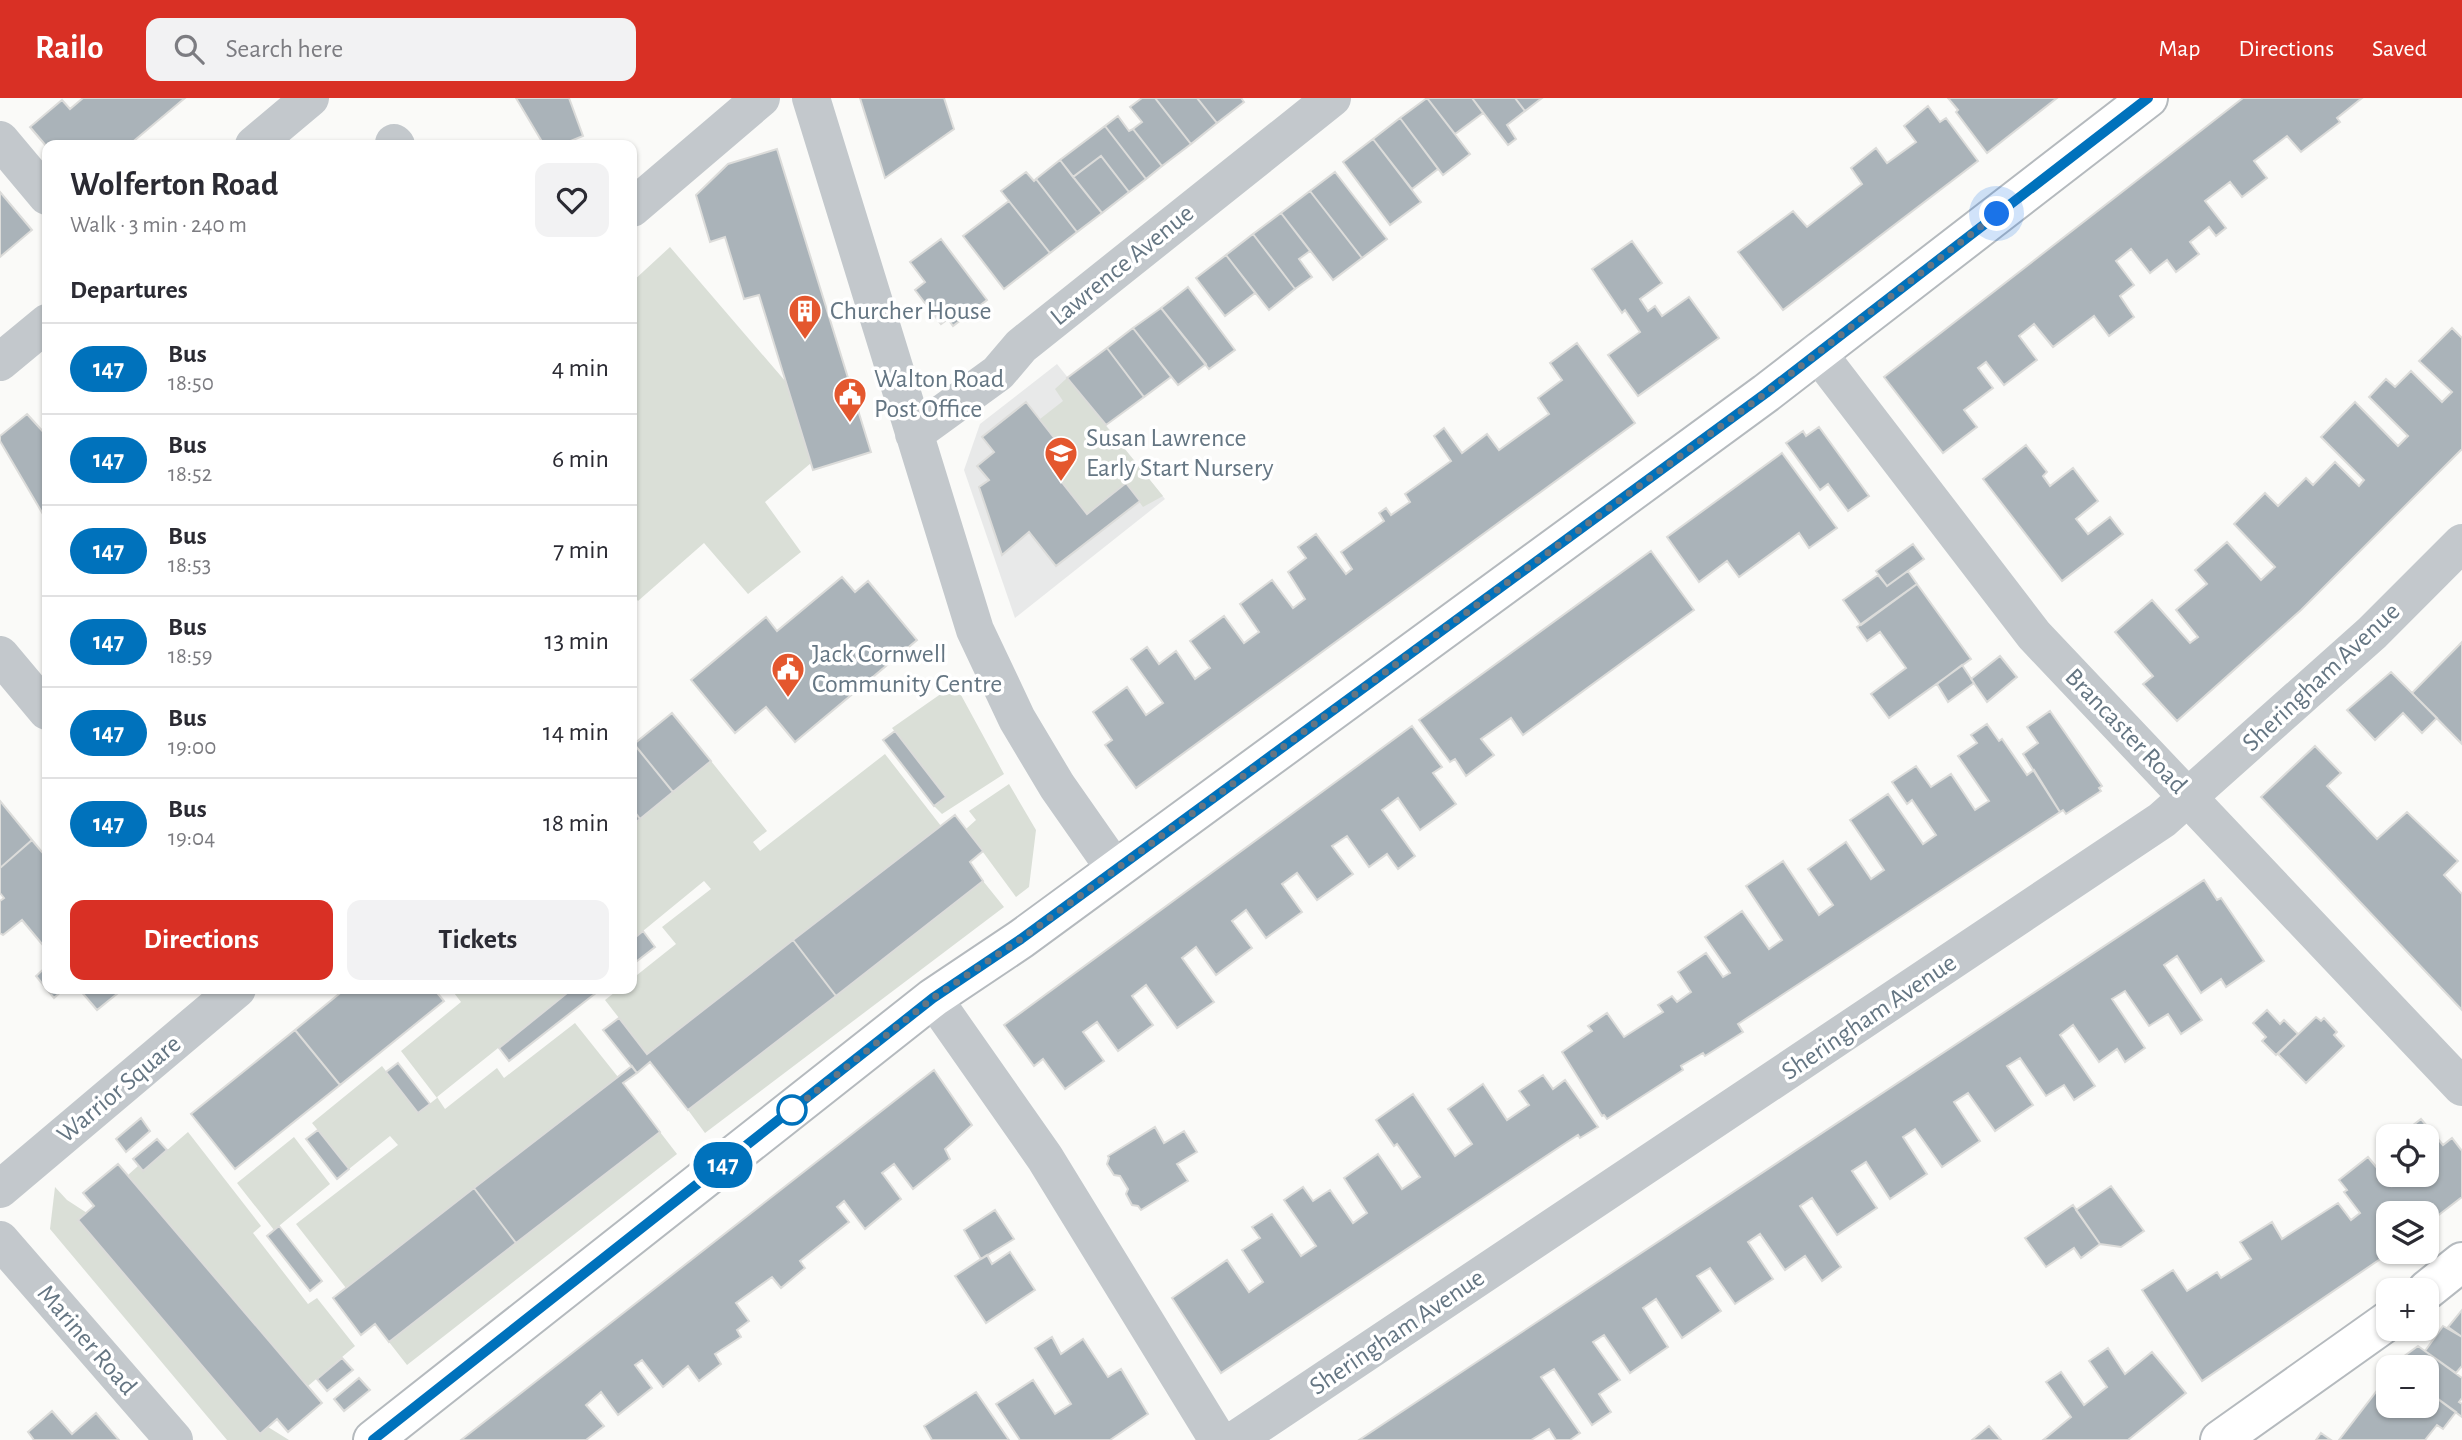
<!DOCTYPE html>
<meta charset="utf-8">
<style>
body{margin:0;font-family:"Alegreya Sans",sans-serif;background:#f2f2f3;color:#2b2b33;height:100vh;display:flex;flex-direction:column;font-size:26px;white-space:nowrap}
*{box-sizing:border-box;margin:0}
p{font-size:23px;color:#7c7c81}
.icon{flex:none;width:38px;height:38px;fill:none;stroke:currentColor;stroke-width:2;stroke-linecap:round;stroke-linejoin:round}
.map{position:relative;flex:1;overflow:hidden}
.drawer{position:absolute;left:42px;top:42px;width:595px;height:854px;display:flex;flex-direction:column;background:#fff;border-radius:14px;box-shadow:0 2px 5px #0004}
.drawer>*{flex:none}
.badge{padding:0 14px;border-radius:23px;font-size:24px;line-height:46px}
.controls{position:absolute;left:2376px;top:1026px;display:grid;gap:14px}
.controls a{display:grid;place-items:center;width:63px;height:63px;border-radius:14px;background:#fff;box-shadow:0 2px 5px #0004;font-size:35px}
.you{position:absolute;width:35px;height:35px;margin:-18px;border:5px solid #fff;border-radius:50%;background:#1a73e8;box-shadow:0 0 0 10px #1a73e833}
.map>.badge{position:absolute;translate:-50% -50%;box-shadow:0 0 0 4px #fff}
h2{padding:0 28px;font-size:26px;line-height:63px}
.round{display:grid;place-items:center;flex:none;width:74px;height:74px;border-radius:14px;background:#f2f2f3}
.head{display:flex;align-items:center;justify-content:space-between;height:119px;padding:0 28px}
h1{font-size:33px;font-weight:600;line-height:52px}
.action{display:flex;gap:14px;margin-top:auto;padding:14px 28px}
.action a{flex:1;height:80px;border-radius:14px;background:#d93025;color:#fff;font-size:28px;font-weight:600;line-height:80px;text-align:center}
.action a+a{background:#f2f2f3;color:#2b2b33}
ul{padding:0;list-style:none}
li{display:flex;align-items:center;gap:21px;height:91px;padding:0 28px;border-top:2px solid #e1e1e2}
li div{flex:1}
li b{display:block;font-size:26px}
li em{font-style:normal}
li .badge{min-width:77px;font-weight:700;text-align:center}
header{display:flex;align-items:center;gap:42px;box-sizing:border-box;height:98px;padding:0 35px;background:#d93025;color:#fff}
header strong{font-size:33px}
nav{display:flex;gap:38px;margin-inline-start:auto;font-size:24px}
.search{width:490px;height:63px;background:#f2f2f3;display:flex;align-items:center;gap:18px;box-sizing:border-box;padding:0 24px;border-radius:14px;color:#7c7c81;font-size:26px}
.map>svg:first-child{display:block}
.built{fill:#e8e9e9}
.green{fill:#dadfd7}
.building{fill:#aab3b9;stroke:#dcdcda;stroke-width:2}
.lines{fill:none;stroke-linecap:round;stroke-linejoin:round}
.major-casing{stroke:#b5babe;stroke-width:42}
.minor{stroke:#c3c8cc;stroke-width:38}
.major{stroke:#fff;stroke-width:38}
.line-casing{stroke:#fff;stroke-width:16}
.line{stroke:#0072bc;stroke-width:10}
.walk{stroke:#657683;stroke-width:7;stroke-dasharray:0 12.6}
.stop-dot{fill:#fff;stroke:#0072bc;stroke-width:3.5}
.labels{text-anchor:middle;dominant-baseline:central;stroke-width:7;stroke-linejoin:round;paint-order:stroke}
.street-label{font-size:26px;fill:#657683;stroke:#fff}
.poi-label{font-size:26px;fill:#657683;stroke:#fff;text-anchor:start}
</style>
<header>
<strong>Railo</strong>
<div class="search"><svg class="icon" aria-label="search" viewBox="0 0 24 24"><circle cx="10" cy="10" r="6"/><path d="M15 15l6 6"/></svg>Search here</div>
<nav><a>Map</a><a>Directions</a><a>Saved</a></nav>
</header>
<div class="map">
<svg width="2462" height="1342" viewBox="0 0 2462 1342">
<rect width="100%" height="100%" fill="#fafaf8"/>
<path class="built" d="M1057,266L1165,401L1015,520L964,372L980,326Z"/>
<path class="green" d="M670,149L786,284L811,365L765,404L801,454L748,496L704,445L638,503L632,495V184Z
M1067,280L1163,398L1143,409L1126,385L1087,416L1053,373L1070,360L1040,321L1063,303L1055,291Z
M955,586L1004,676L942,716L934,708L946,698L892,630Z
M885,656L941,728L647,956L605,902L619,891H632V881L676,846L662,829L711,791L704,783L632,842V728L711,663L767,733L753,744L760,753Z
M1009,686L1036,732L1029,789L1016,799L966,731L976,722L969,713Z
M983,783L1004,809L705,1035L688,1012Z
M451,891H572L437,999L445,1011L497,970L504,980L575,925L618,979L346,1190L296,1126L398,1047L390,1038L349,1071L312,1025L382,968L418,1015L437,1000L401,953L461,904Z
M188,1034L261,1128L253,1135L308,1206L317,1200L355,1248L308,1288L128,1077L138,1068L143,1073Z
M660,1034L677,1056L407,1267L389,1244Z
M294,1039L330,1086L274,1132L237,1085Z
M55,1089L67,1102L87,1115L78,1122L260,1335L268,1329L289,1342H227L50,1131Z"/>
<path class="building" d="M83,0H185L129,47H47V49L30,29L62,2L70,11Z
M516,0H569L583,38L561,47H544Z
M860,0H944L954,31L885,80Z
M1142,0H1155L1191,46L1162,68L1133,31L1142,24L1130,9Z
M1155,0H1197L1217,25L1191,46Z
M1197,0H1241L1244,4L1217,25Z
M1427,0H1472L1483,15L1455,36Z
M1427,0L1470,56L1443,77L1400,20Z
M1472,0H1515L1525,13L1507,27L1516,41L1508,47Z
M1515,0H1542L1525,13Z
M1948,0H2057L1987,55L1956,14L1958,12Z
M2243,0H2362L2337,20L2340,24L2301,54L2287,38L2254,63L2267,80L2242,99L2230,84L2205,103L2226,130L2216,138L2209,129L2190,144L2199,156L2176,174L2167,162L2150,175L2131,151L2116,163L2134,187L2120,198L2134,219L2109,238L2094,218L2053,249L2034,226L2019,238L2037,262L2004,287L1986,264L1978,270L1993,290L1964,312L1977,329L1943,355L1884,279Z
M1928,8L1940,24L1946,20L1978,63L1783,212L1738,154L1793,113L1807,129L1862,86L1851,70L1876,50L1887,65L1916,44L1904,28Z
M1118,18L1129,33L1133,31L1162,68L1146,81L1105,28Z
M1400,20L1438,71L1412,91L1373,41Z
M1105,28L1146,81L1129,94L1101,58L1073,79L1060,62Z
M1373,41L1421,104L1390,127L1343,64Z
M777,51L871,354L813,372L759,197L744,201L725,139L710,144L696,97L728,66Z
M1101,58L1129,94L1102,115L1073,79Z
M1060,62L1102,115L1077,134L1036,81Z
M1026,74L1034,83L1036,81L1077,134L1050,155L1001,93Z
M1335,74L1387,141L1362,160L1310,93Z
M1310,93L1362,160L1333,182L1281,115Z
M0,94L32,132L0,159Z
M1009,103L1050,155L1004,191L963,138Z
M1281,115L1310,153L1299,161L1312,179L1295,191L1253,136Z
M1253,136L1295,191L1269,212L1226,157Z
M941,141L987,202L953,228L948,221L941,226L915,192L925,184L910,164Z
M1632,143L1662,185L1640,201L1648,213L1655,208L1662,218L1689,199L1719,240L1638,298L1608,257L1640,234L1625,212L1622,215L1592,171Z
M1226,157L1255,195L1225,218L1196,180Z
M1188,189L1235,252L1209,271L1161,210Z
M1161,210L1206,266L1178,287L1133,230Z
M1133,230L1171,279L1144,299L1107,250Z
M2452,230L2462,240V351L2301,512L2177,623L2143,586L2153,578L2115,534L2152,502L2190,545L2198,539L2176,512L2207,486L2195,472L2227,444L2261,482L2275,469L2234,426L2265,395L2278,408L2306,380L2313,387L2335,364L2359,388L2364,382L2321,339L2355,304L2398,348L2408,338L2369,299L2386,281L2395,289L2411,273L2442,304L2452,294L2419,263Z
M1577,245L1635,325L1136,690L1105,647L1112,642L1093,614L1127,589L1146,617L1163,605L1131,561L1147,549L1159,566L1176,553L1195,581L1210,570L1190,543L1224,518L1244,545L1259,534L1240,506L1272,482L1293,510L1305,501L1288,474L1306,460L1298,449L1316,436L1346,476L1352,471L1341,454L1384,423L1379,415L1386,410L1391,417L1410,404L1405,396L1451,363L1434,338L1444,330L1462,355L1487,336L1499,352L1549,316L1538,300L1562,282L1550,265Z
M1107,250L1144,299L1106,327L1067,280Z
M1026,304L1070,360L1053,373L1087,416L1126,385L1140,403L1056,468L1029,434L1002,457L979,389L989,382L977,368L994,354L982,339Z
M27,316L47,338V423L0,343V338Z
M1819,329L1869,398L1848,413L1828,386L1820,392L1786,345L1803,333L1806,338Z
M2026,347L2047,374L2043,378L2050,388L2073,370L2098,403L2076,421L2088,436L2110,419L2123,436L2062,483L1983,381Z
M1782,355L1837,430L1809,450L1799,435L1739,479L1727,463L1699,484L1667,439Z
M1913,446L1924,461L1887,488L1876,473Z
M1651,453L1694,512L1523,637L1511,620L1481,641L1494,657L1466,678L1455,661L1450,664L1419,622Z
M1908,473L1917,486L1861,527L1843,502L1878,477L1887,488Z
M842,479L855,494L868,483L917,542L795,644L766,609L735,635L691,582L766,519L777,533Z
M1917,486L1971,561L1889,620L1871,596L1906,570L1880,534L1867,543L1857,529Z
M2462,544V646L2412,595Z
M2000,558L2017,579L1987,604L1971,581Z
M1962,567L1974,585L1948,604L1937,586Z
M2391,574L2437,620L2422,635L2403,615L2375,642L2347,612Z
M2050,613L2102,688L2099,690L2101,693L2066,716L2063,712L2060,714L2023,656L2038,645L2027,629Z
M672,615L711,663L673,694L634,646Z
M1987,626L1999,643L2002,641L2027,677L2034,672L2060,714L1738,926L1743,934L1705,958L1703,955L1681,968L1683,972L1607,1021L1604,1017L1602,1018L1562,954L1592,933L1588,928L1607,915L1624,939L1663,914L1658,907L1672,898L1677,904L1691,894L1678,874L1706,855L1723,879L1730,875L1705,839L1742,813L1769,851L1782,842L1746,788L1783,763L1819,817L1833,807L1808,771L1846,744L1871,781L1884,772L1850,722L1888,696L1923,746L1936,737L1912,702L1907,706L1892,684L1916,668L1931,689L1951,676L1975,712L1989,703L1958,658L1977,645L1971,637Z
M1412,628L1442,669L1433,675L1456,706L1420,732L1398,700L1382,712L1415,758L1398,771L1387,756L1369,769L1347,738L1332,748L1353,776L1317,802L1297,775L1282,786L1302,814L1266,840L1246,812L1232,823L1252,850L1216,877L1196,849L1182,860L1214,904L1177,930L1146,887L1132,898L1153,927L1118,953L1097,924L1083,934L1104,963L1065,991L1043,961L1034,968L1004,927Z
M895,633L946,699L934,708L883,642Z
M634,646L673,694L640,721L632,710V648Z
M2315,648L2341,675L2327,688L2377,741L2407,714L2458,763L2444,777L2462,796V912L2261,699Z
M0,703L32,742L0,770Z
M632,710L640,721L632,728Z
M955,717L983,753L970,764L983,783L836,898L793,842Z
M32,742L47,760V842L42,846L22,822L3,837L0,835V803L4,800L0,795V770Z
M2204,782L2217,802L2221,800L2264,863L2226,889L2221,881L2201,895L2177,858L2164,867L2202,922L2181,936L2168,916L2149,928L2125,893L2112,901L2145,950L2125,964L2117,951L2099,964L2073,927L2060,937L2095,988L2074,1002L2064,987L2046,998L2020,960L2007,968L2033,1007L1995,1033L1968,995L1954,1004L1980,1043L1942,1069L1915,1031L1903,1039L1927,1076L1890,1101L1866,1064L1852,1073L1877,1110L1837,1137L1812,1100L1800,1108L1841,1169L1822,1183L1805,1158L1785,1172L1760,1136L1748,1144L1773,1181L1735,1206L1710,1170L1697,1178L1721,1213L1682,1240L1656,1201L1643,1210L1668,1249L1630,1275L1604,1237L1593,1244L1620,1282L1599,1296L1611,1314L1592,1327L1554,1271L1541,1279L1580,1335L1570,1342H1556L1549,1331L1531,1342H1359Z
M643,833L655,849L632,867V842Z
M793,842L836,898L688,1012L650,964L637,975L603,932L619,920L647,956Z
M47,868V891H64L54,900L36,878Z
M79,891H123L97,912Z
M345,891H434L444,903L340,987L295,932Z
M572,891H601L509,963L499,950Z
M2267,912L2280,926L2284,922L2298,936L2276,957L2262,943L2266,939L2253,925Z
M2316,919L2321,923L2324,920L2337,934L2334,937L2344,948L2306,985L2278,956Z
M295,932L340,987L235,1071L191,1016Z
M398,965L430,1006L418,1015L386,974Z
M632,968L637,975L623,985L660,1034L516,1145L474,1090Z
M934,972L972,1027L945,1051L950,1061L913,1091L894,1066L882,1075L901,1101L865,1131L844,1103L837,1109L849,1124L800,1163L805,1170L781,1190L772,1179L736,1205L749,1223L737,1232L741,1239L715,1256L721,1266L699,1283L688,1268L663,1289L642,1262L635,1267L652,1290L618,1317L601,1294L586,1307L604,1328L586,1342H461Z
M1543,977L1553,991L1565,982L1598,1029L1580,1040L1578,1037L1561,1048L1221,1275L1172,1200L1227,1162L1249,1194L1263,1184L1242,1152L1260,1140L1252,1129L1272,1116L1301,1158L1316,1148L1284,1102L1303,1089L1313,1103L1330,1092L1353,1125L1367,1115L1344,1080L1378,1056L1402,1091L1420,1079L1397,1046L1394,1048L1376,1022L1413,996L1455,1058L1472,1046L1448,1011L1483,986L1507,1022L1529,1007L1519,993Z
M141,1020L150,1033L126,1054L116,1041Z
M2421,1021L2443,1047L2452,1040L2462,1053V1099L2427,1126V1115H2389V1153H2392L2202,1283L2142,1192L2173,1172L2187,1193L2217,1174L2221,1180L2251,1161L2240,1144L2272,1124L2282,1141L2338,1105L2351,1122L2360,1115L2344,1094L2347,1092L2339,1082L2368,1059L2392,1088L2407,1076H2427V1038H2399Z
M1155,1029L1164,1045L1184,1033L1197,1054L1177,1066L1188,1083L1141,1112L1138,1108L1132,1107L1126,1096L1128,1091L1120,1078L1114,1077L1107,1066L1109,1060L1108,1058Z
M318,1032L349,1071L337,1081L306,1041Z
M157,1041L167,1052L143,1073L133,1061Z
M118,1066L322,1305L288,1334L277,1321L260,1336L78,1122L94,1108L83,1095Z
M2111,1088L2144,1133L2121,1149L2100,1146L2076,1112Z
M474,1090L516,1145L389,1244L375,1226L361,1237L333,1200Z
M2073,1107L2100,1146L2081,1160L2074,1150L2046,1169L2025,1140Z
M995,1112L1014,1141L981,1161L964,1132Z
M279,1128L322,1183L310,1193L267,1138Z
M1010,1154L1035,1192L986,1225L955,1178L987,1157L992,1166Z
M2462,1212V1239L2448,1229Z
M2443,1228L2462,1239V1268L2456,1275L2425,1253Z
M1052,1239L1061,1256L1083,1241L1108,1279L1121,1271L1148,1316L1110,1342H1020L996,1306L1033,1282L1055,1316L1071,1306L1035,1250Z
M2418,1248L2462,1280V1300L2459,1304L2462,1306V1319L2427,1293V1269H2395L2392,1267Z
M2108,1250L2125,1276L2152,1254L2186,1295L2128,1342H2043L2071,1319L2046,1284L2061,1274L2084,1307L2107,1289L2089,1263Z
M342,1260L353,1272L327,1293L317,1281Z
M2389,1277V1307H2427V1293L2456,1314L2443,1331L2437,1327L2425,1342H2339Z
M359,1280L370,1292L344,1313L334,1301Z
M976,1294L1009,1342H932L924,1328Z
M52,1313L72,1336L96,1315L119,1342H34L28,1334Z
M1989,1328L2001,1342H1972Z
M2321,1335L2331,1342H2316Z"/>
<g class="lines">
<defs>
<path id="major" d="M2427,1192L2462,1164
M373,1342L933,900L1021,841L1766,295L2148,0
M2220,1342L2389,1222"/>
</defs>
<use href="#major" class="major-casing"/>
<path class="minor" d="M811,0L975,532L1017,621L1057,688L1115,771
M0,42L47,98
M394,45L396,47
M254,47L310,0
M632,110L761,0
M1817,254L2034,537L2462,989
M0,264L47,225
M914,336L998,275L1021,248L1332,0
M0,557L47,613
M933,900L1045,1060L1218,1342
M0,1091L237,891
M0,1142L174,1342
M1235,1342L2162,722L2372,535L2462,445"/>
<use href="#major" class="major"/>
</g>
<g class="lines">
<defs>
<path id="line" d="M373,1342L933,900L1021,841L1766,295L2148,0"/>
</defs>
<use href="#line" class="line-casing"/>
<use href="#line" class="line"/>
<path class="walk" d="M792,1012L790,1014L933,900L1021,841L1766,295L1997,116"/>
</g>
<defs>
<symbol id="building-pin" viewBox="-11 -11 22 30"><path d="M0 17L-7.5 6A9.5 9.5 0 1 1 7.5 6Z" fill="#e4572e" stroke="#fff"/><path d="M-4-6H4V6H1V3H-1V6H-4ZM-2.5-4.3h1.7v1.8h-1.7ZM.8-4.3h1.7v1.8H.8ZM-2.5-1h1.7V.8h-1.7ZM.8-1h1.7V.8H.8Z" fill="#fff"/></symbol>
<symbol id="civic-pin" viewBox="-11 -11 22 30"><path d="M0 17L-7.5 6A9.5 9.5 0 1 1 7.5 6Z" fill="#e4572e" stroke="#fff"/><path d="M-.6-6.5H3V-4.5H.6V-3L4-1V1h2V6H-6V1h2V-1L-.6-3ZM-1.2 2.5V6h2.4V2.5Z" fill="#fff"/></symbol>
<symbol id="school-pin" viewBox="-11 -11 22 30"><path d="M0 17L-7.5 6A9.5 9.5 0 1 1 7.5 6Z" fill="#e4572e" stroke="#fff"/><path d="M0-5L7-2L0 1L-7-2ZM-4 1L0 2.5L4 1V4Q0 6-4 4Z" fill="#fff"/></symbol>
</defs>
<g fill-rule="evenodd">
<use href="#building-pin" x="786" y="194" width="38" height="52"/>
<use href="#civic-pin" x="831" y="277" width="38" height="52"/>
<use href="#school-pin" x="1042" y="336" width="38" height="52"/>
<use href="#civic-pin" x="769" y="552" width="38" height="52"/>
</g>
<circle class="stop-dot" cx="792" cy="1012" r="14"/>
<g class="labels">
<g class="street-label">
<text transform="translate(1122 167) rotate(-39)">Lawrence Avenue</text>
<text transform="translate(2321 579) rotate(-43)">Sheringham Avenue</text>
<text transform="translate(2126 633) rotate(46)">Brancaster Road</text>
<text transform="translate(1869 919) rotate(-34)">Sheringham Avenue</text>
<text transform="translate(119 991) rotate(-40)">Warrior Square</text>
<text transform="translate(1397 1234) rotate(-34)">Sheringham Avenue</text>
<text transform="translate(87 1242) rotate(49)">Mariner Road</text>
</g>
<g class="poi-label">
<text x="830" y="213">Churcher House</text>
<text x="874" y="281">Walton Road<tspan x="874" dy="30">Post Office</tspan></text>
<text x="1086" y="340">Susan Lawrence<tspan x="1086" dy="30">Early Start Nursery</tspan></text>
<text x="812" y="556">Jack Cornwell<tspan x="812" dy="30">Community Centre</tspan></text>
</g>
</g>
</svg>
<div class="controls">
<a><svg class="icon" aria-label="locate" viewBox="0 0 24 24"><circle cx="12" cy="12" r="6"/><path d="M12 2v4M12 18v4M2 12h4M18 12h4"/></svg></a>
<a><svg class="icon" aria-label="layers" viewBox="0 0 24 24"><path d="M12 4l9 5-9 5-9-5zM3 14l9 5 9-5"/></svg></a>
<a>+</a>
<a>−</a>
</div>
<div class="you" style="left:1997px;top:116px"></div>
<b class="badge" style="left:723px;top:1067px;background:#0072bc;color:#fff">147</b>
<section class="drawer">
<div class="head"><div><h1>Wolferton Road</h1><p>Walk · 3 min · 240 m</p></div><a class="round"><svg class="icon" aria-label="heart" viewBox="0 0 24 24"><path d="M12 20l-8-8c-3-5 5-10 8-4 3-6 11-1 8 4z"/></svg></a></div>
<h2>Departures</h2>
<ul>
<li><span class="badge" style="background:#0072bc;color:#fff">147</span><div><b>Bus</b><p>18:50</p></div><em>4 min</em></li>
<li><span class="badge" style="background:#0072bc;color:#fff">147</span><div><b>Bus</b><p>18:52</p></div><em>6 min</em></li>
<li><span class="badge" style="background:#0072bc;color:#fff">147</span><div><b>Bus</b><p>18:53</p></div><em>7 min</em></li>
<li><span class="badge" style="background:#0072bc;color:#fff">147</span><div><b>Bus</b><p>18:59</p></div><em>13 min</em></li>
<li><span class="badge" style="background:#0072bc;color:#fff">147</span><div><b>Bus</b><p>19:00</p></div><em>14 min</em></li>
<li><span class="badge" style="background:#0072bc;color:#fff">147</span><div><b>Bus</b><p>19:04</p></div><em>18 min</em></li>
</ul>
<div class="action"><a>Directions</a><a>Tickets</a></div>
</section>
</div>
